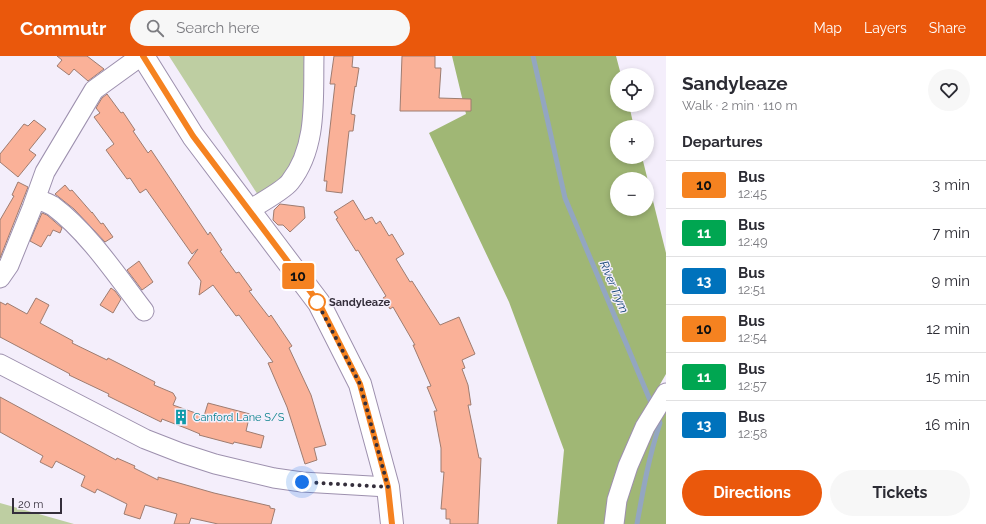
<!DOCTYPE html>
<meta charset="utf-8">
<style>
body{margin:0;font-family:Raleway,sans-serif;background:#f7f7f7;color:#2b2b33;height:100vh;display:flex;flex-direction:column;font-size:15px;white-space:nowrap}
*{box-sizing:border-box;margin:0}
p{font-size:13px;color:#7c7c81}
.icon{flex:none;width:22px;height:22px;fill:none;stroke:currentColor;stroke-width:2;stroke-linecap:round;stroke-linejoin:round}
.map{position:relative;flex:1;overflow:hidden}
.sheet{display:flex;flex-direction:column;background:#fff;width:320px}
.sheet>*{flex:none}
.badge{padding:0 8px;border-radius:3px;font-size:14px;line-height:26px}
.controls{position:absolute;left:610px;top:12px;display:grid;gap:8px}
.controls a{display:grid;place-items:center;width:44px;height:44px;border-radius:50%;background:#fff;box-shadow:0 2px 6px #0003;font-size:20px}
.scale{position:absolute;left:12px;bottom:10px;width:50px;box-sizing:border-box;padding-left:4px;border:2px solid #342e3b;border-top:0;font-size:11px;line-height:14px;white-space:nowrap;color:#342e3b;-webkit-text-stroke:3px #f4eefb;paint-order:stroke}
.you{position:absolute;width:20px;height:20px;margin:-10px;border:3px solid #fff;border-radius:50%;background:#1a73e8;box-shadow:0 0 0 6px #1a73e833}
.map>.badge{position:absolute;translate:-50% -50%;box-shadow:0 0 0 2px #fff}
h2{padding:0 16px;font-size:15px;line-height:36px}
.round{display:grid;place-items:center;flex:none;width:42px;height:42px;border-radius:21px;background:#f7f7f7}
.headline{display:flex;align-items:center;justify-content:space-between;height:68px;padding:0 16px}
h1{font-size:19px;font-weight:700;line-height:30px}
.button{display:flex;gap:8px;margin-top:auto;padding:8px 16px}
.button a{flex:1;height:46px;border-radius:24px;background:#ea580c;color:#fff;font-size:16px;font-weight:700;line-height:46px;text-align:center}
.button a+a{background:#f7f7f7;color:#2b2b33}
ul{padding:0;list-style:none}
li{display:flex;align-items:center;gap:12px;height:48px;padding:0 16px;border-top:1px solid #e1e1e2}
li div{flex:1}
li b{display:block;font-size:15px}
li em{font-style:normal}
li .badge{min-width:44px;font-weight:700;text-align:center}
header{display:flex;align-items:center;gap:24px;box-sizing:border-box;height:56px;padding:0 20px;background:#ea580c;color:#fff}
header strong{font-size:19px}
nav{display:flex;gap:22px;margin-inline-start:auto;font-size:14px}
.search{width:280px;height:36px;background:#f7f7f7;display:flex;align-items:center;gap:10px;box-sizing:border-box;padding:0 14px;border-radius:22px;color:#7c7c81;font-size:15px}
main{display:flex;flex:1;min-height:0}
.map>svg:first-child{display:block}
.green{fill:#becea2}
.forest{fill:#a0b775;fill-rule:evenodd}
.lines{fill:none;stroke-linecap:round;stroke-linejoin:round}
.stream{stroke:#93a6c1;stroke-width:5}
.building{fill:#fab198;stroke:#9e7c70}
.minor-casing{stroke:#9d90ae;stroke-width:21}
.major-casing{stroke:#9d90ae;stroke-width:24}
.minor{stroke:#fff;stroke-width:19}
.major{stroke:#fff;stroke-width:22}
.line-casing{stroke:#fff;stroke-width:9}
.line{stroke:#f58220;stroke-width:6}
.walk{stroke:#342e3b;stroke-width:4;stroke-dasharray:0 7.2}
.stop-dot{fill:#fff;stroke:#f58220;stroke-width:2}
.labels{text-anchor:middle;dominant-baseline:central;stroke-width:3;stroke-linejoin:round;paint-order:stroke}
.stop-label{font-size:11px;font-weight:bold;fill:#342e3b;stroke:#f4eefb;text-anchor:start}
.culture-label{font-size:11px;fill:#0d838f;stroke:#f4eefb;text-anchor:start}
.water-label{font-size:12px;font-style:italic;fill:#104373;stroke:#f4eefb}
</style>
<header>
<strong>Commutr</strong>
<div class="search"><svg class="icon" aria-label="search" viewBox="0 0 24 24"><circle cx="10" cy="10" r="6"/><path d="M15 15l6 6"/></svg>Search here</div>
<nav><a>Map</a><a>Layers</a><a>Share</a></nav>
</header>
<main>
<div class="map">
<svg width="666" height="468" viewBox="0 0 666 468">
<rect width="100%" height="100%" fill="#f4eefb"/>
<path class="green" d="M169,0H307C306,34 310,96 283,121C276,127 267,133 258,139Z
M0,447L74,468H0Z"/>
<path class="forest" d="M452,0H616L621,19H617V49H629L634,71H617V101H642L666,197V318L633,375L607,468H557L564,394L509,246L429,77L466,58ZM617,123H647V153H617Z
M666,344V468H620L621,446Z"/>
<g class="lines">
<path class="stream" d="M533,0L565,142L652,349
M637,468C643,434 649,400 660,367L657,360"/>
</g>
<path class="building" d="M57,0H87L104,13L88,25L74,13L69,19L57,10L62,4Z
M334,0H353L352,11L359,12L356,31L355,30L351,58L355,59L353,75H349L342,137L326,135L327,125H324L335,28H330Z
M402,0H435V12H441L439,42L471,43V55H400Z
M107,38L121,57L123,56L135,74L133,75L148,97L151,94L208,179L210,176L222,194L220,195L236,217L239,216L252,234L249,235L269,261L271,259L292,290L289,292L311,339L326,389L314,392L317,404L305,408L287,351L268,307L273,306L239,259L236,260L213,229L199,239L201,225L188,207L198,193L192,198L146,133L140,137L130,122L127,123L106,94L114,88L94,61L100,57L96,52L102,42Z
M34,64L46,73L29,94L36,99L18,121L0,106V98L24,68L28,70Z
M18,126L28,131L0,202V164L14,140L12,139Z
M65,129L70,135L72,134L92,157V156L101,168L103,167L113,181L105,186L74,153L55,138Z
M353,144L365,164L372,161L376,168L380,165L389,180L392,178L404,198L396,203L410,226L412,225L440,269L459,261L475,298L462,304L465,312L462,313L468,329L471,349H468L479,402H481L478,468H450V463H446V453H441L444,416H441V392L434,355H437L427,331L431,330L413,289H415L393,251L390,253L383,242L386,240L358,194L356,195L336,163L338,162L334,156Z
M280,148L304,151L305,162L290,176L283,169H278L273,164L274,154Z
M42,157L47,159L62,172L60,177L53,174L50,180L48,179L41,191L30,185Z
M139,205L153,226L142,234L127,214Z
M111,232L115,235L121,243L113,257L100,249Z
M36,242L49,249L40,267L73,285L72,287L107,304L108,302L155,326L154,329L173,337L176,342L173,349L204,360L208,347L250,358L246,375L264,380L261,392L234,386L233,388L199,379L200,378L188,373L162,363L161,366L118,345L108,340L109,338L69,319L70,318L0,281V246L6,249L7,247L27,258Z
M0,341L116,404L117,402L135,410L134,412L158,424V421L214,437L270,450V452L275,453L271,468H218L191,462L189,468H174L177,458L145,449L140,463L124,458L127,448L97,433L95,437L81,430L85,420L56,405L52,412L40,406L43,400L0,376Z"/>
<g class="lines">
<defs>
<path id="minor" d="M36,142C41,145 48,147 53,150C89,177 117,220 144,255
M249,154C259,148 284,134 290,126C318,91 313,42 314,0
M0,222L9,209L32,152L45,116L94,34L141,0
M0,308L145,383L181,397L215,408L274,422L302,426L388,431
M614,468L617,444L628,410L645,371L666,337"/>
<path id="major" d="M143,0L193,80L319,247L360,328L388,431L392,468"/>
</defs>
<use href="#minor" class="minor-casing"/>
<use href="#major" class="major-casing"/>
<use href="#minor" class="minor"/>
<use href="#major" class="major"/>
</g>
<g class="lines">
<defs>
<path id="line" d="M143,0L193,80L319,247L360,328L388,431L392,468"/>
</defs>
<use href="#line" class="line-casing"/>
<use href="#line" class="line"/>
<path class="walk" d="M302,426L388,431L360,328L317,246"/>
</g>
<defs>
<symbol id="building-bare" viewBox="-9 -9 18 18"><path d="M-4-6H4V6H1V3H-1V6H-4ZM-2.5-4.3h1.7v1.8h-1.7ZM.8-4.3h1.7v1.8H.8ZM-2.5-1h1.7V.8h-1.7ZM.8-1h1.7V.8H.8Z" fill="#0f9aa8" stroke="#f4eefb" stroke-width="2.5" paint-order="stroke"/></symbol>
</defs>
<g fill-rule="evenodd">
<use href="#building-bare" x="170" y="350" width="22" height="22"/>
</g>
<circle class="stop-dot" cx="317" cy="246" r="8"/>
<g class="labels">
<g class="stop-label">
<text x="329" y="246">Sandyleaze</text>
</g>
<g class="culture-label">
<text x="193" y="361">Canford Lane S/S</text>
</g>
<g class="water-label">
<text transform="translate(614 231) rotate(67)">River Trym</text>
</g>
</g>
</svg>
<div class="controls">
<a><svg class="icon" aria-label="locate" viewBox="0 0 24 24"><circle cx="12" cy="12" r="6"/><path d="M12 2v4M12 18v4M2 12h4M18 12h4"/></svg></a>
<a>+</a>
<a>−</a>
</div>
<div class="scale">20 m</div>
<div class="you" style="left:302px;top:426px"></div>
<b class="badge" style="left:298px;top:220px;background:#f58220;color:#111">10</b>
</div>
<section class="sheet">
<div class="headline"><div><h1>Sandyleaze</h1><p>Walk · 2 min · 110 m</p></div><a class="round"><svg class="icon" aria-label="heart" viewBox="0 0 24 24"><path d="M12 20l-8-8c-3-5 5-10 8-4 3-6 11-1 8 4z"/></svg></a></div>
<h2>Departures</h2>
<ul>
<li><span class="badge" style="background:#f58220;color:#111">10</span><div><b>Bus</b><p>12:45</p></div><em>3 min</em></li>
<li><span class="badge" style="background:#00a651;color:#fff">11</span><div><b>Bus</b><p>12:49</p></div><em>7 min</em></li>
<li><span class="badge" style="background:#0072bc;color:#fff">13</span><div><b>Bus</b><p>12:51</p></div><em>9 min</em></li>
<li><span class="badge" style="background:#f58220;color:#111">10</span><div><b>Bus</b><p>12:54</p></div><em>12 min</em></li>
<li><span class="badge" style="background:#00a651;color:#fff">11</span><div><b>Bus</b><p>12:57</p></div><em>15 min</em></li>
<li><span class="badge" style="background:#0072bc;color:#fff">13</span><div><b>Bus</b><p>12:58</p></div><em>16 min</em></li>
</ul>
<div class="button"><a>Directions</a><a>Tickets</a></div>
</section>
</main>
